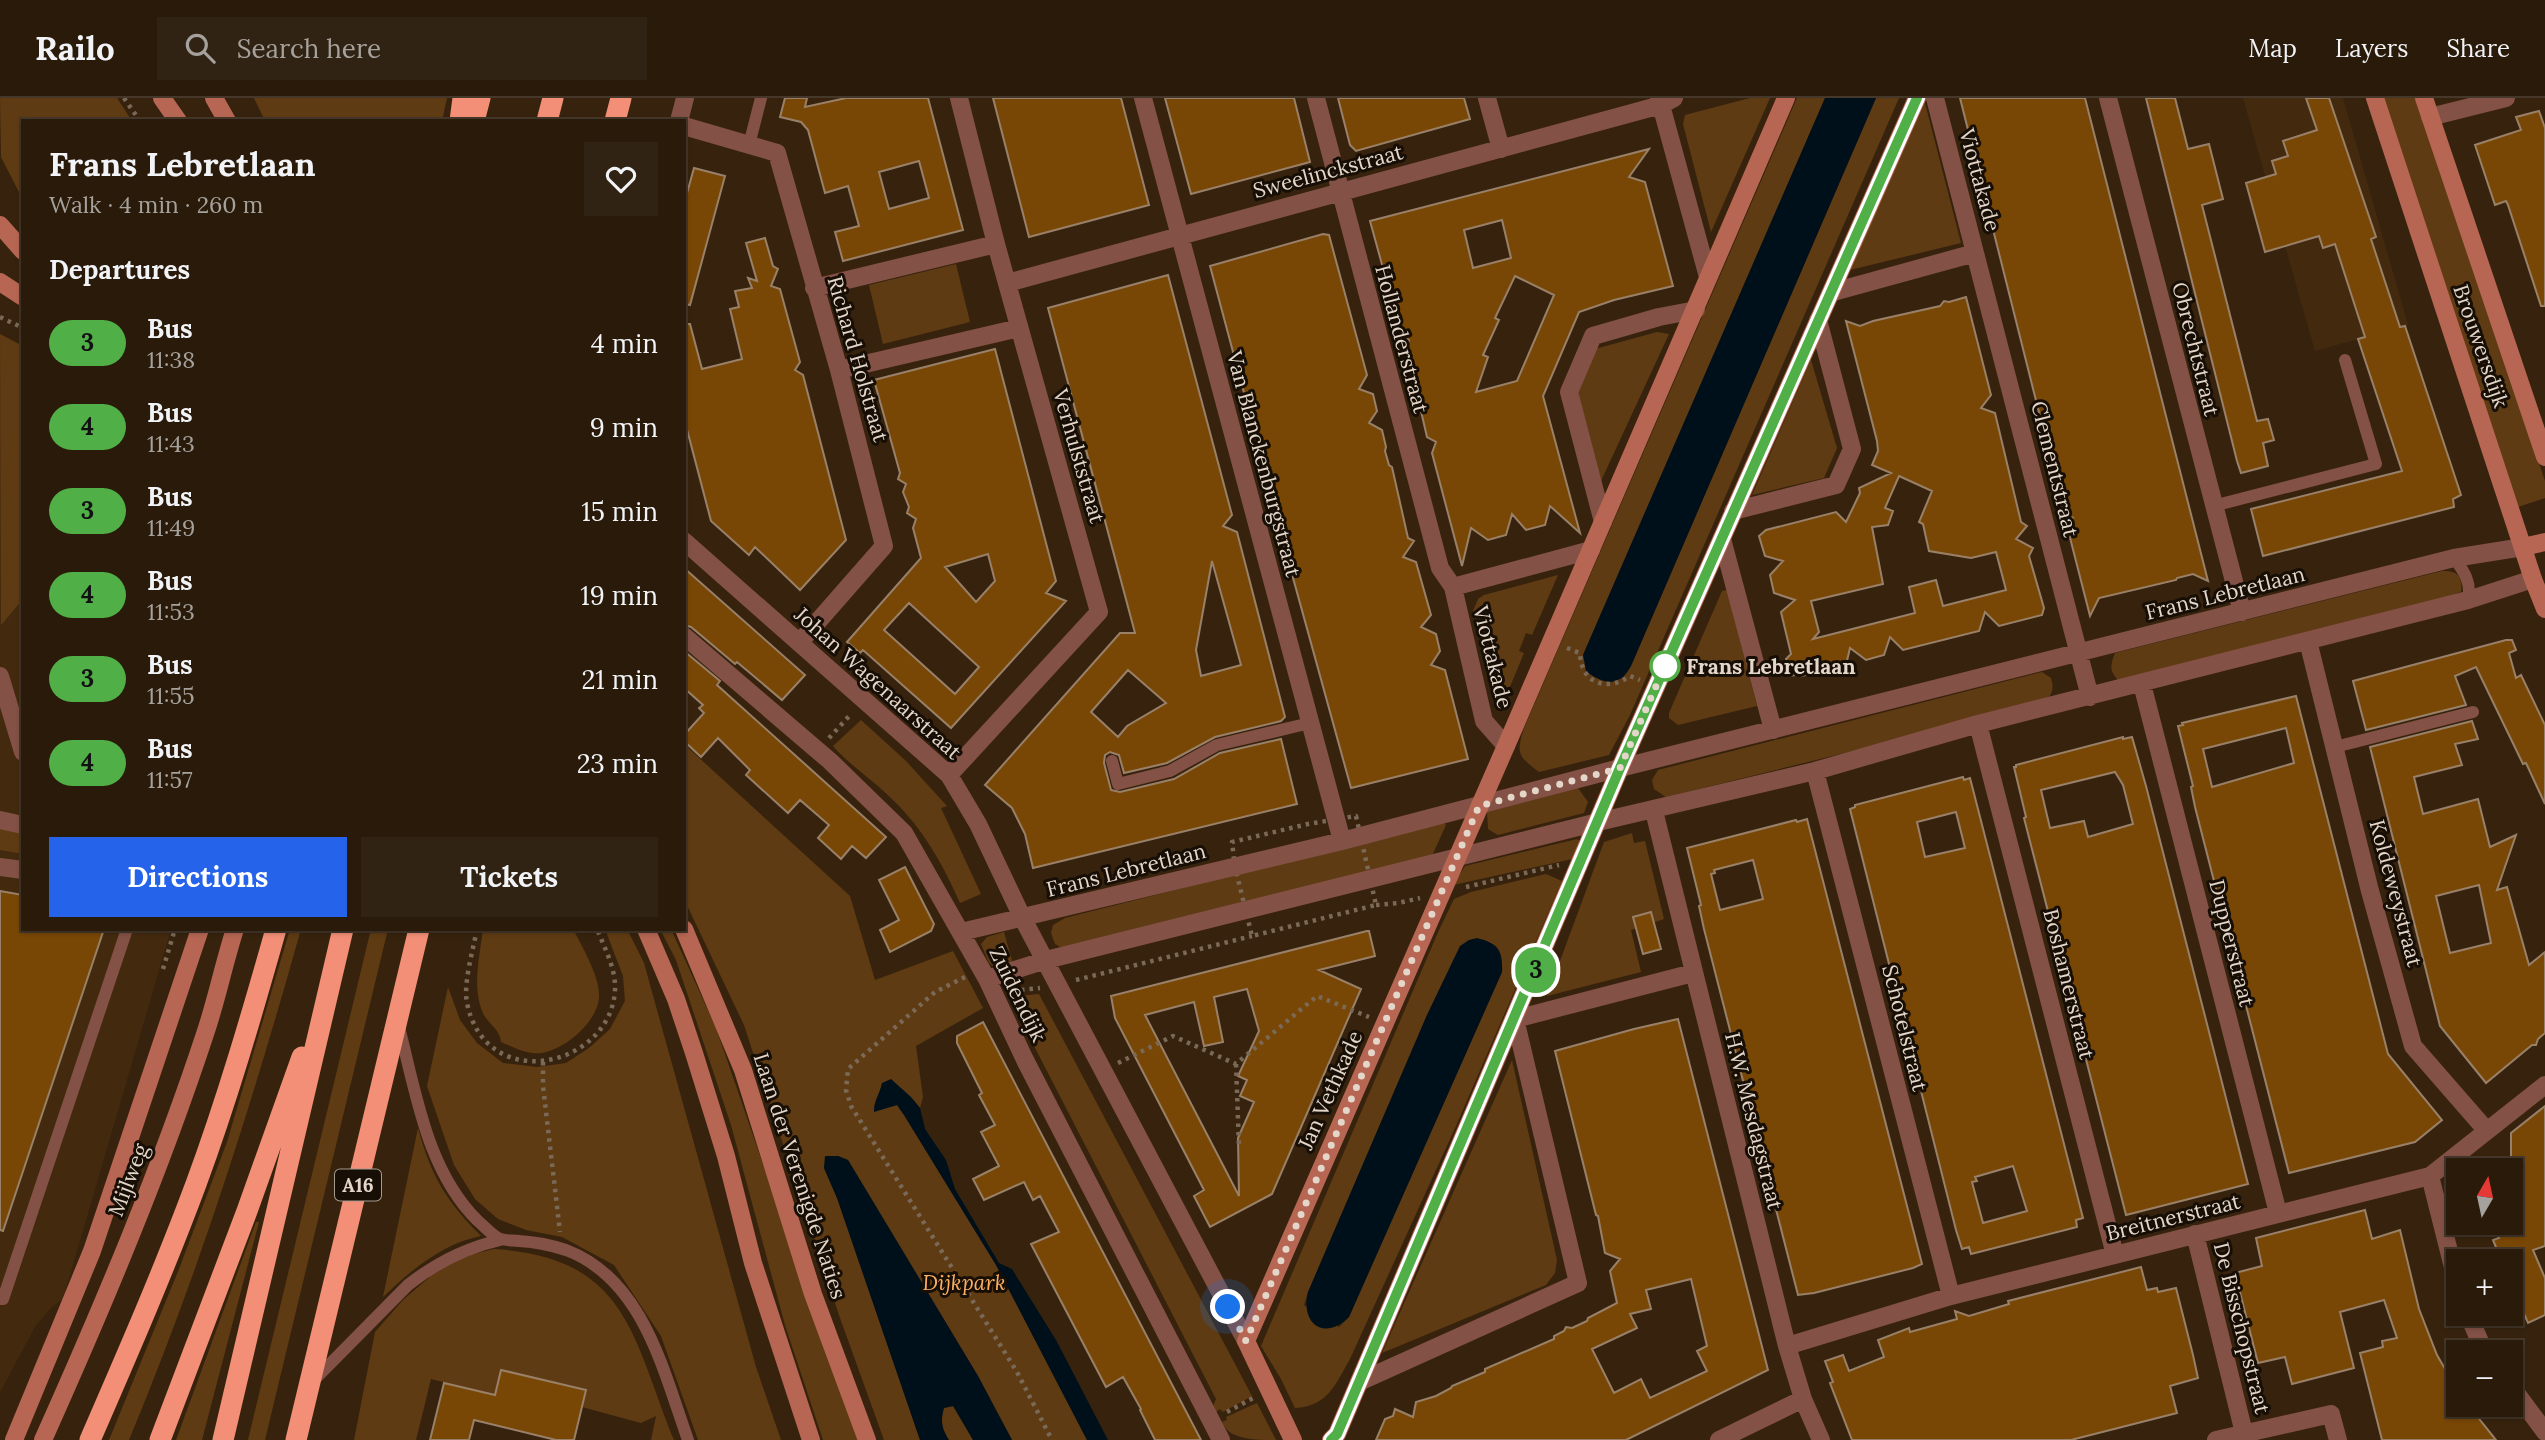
<!DOCTYPE html>
<meta charset="utf-8">
<style>
body{margin:0;font-family:Lora,serif;background:#312313;color:#f1f3f6;height:100vh;display:flex;flex-direction:column;font-size:26px;white-space:nowrap}
*{box-sizing:border-box;margin:0}
p{font-size:23px;color:#a5a19c}
.icon{flex:none;width:38px;height:38px;fill:none;stroke:currentColor;stroke-width:2;stroke-linecap:round;stroke-linejoin:round}
.map{position:relative;flex:1;overflow:hidden}
.side{position:absolute;left:21px;top:21px;width:665px;height:812px;display:flex;flex-direction:column;background:#291a0a;border-radius:0px;box-shadow:0 2px 5px #0004,0 0 0 2px #45382b}
.side>*{flex:none}
.badge{padding:0 14px;border-radius:23px;font-size:24px;line-height:46px}
.needle{width:46px;rotate:9deg}
.fabs{position:absolute;left:2446px;top:1060px;display:grid;gap:14px}
.fabs a{display:grid;place-items:center;width:77px;height:77px;border-radius:0px;background:#291a0a;box-shadow:0 2px 5px #0004,0 0 0 2px #45382b;font-size:35px}
.you{position:absolute;width:35px;height:35px;margin:-18px;border:5px solid #fff;border-radius:50%;background:#1a73e8;box-shadow:0 0 0 10px #1a73e833}
.map>.badge{position:absolute;translate:-50% -50%;box-shadow:0 0 0 4px #fff}
h2{padding:0 28px;font-size:26px;line-height:63px}
.round{display:grid;place-items:center;flex:none;width:74px;height:74px;border-radius:0px;background:#312313}
.summary{display:flex;align-items:center;justify-content:space-between;height:119px;padding:0 28px}
h1{font-size:33px;font-weight:700;line-height:52px}
.action{display:flex;gap:14px;margin-top:auto;padding:14px 28px}
.action a{flex:1;height:80px;border-radius:0px;background:#2563eb;color:#fff;font-size:28px;font-weight:700;line-height:80px;text-align:center}
.action a+a{background:#312313;color:#f1f3f6}
ul{padding:0;list-style:none}
li{display:flex;align-items:center;gap:21px;height:84px;padding:0 28px}
li div{flex:1}
li b{display:block;font-size:26px}
li em{font-style:normal}
li .badge{min-width:77px;font-weight:700;text-align:center}
header{display:flex;align-items:center;gap:42px;box-sizing:border-box;height:98px;padding:0 35px;background:#291a0a;border-bottom:2px solid #45382b}
header strong{font-size:33px}
nav{display:flex;gap:38px;margin-inline-start:auto;font-size:24px}
.search{width:490px;height:63px;background:#312313;display:flex;align-items:center;gap:18px;box-sizing:border-box;padding:0 24px;border-radius:0px;color:#a5a19c;font-size:26px}
.map>svg:first-child{display:block}
.built{fill:#432a0f}
.green{fill:#5f3b13;fill-rule:evenodd}
.water{fill:#00101b}
.building{fill:#794705;stroke:#998069;stroke-width:2;fill-rule:evenodd}
.lines{fill:none;stroke-linecap:round;stroke-linejoin:round}
.path{stroke:#7a6957;stroke-width:4.5;stroke-dasharray:3.5 5;stroke-linecap:butt}
.lane{stroke:#835145;stroke-width:12}
.street{stroke:#835145;stroke-width:18}
.secondary{stroke:#b66653;stroke-width:18}
.highway{stroke:#f38f77;stroke-width:21}
.line-casing{stroke:#fff;stroke-width:16}
.line{stroke:#50af46;stroke-width:10}
.walk{stroke:#e4d7ca;stroke-width:7;stroke-dasharray:0 12.6}
.stop-dot{fill:#fff;stroke:#50af46;stroke-width:3.5}
.labels{text-anchor:middle;dominant-baseline:central;stroke-width:6;stroke-linejoin:round;paint-order:stroke}
.shield{fill:#170e06;stroke:#a69b8f;stroke-width:2}
.shield-label{font-size:19px;font-weight:bold;fill:#e4d7ca}
.street-label{font-size:21px;fill:#e4d7ca;stroke:#170e06}
.stop-label{font-size:21px;font-weight:bold;fill:#e4d7ca;stroke:#170e06;text-anchor:start}
.park-label{font-size:21px;font-style:italic;fill:#fbb063;stroke:#170e06}
</style>
<header>
<strong>Railo</strong>
<div class="search"><svg class="icon" aria-label="search" viewBox="0 0 24 24"><circle cx="10" cy="10" r="6"/><path d="M15 15l6 6"/></svg>Search here</div>
<nav><a>Map</a><a>Layers</a><a>Share</a></nav>
</header>
<div class="map">
<svg width="2545" height="1342" viewBox="0 0 2545 1342">
<rect width="100%" height="100%" fill="#37230d"/>
<path class="built" d="M2243,0H2343L2408,227L2315,253Z
M0,298L23,349V831H171L63,1201L52,1209L36,1227L0,1294Z"/>
<path class="green" d="M0,0H117L132,23H23V102L1,59Z
M254,0H447L442,23H265Z
M1750,0H1770L1711,134L1683,26L1685,17Z
M1797,0H1825L1583,557L1611,584L1623,580L1631,568L1876,0H1899L1630,617L1609,657L1539,674C1518,658 1516,656 1524,630Z
M2383,0H2417L2545,383V400L2518,409Z
M1925,5L1961,145L1850,172Z
M956,166L970,224L883,246L869,187Z
M1657,234L1669,236L1601,383L1578,295L1595,251Z
M0,236L23,248V501L1,527Z
M1811,262L1837,350L1824,380L1752,397Z
M2442,473C2458,472 2463,479 2461,494L2438,502L2121,585C2110,574 2109,570 2115,555Z
M1558,477L1532,537L1526,535L1519,553L1524,555L1499,615L1473,513L1478,501L1484,497Z
M1727,492L1757,608L1678,627L1669,620V615L1722,493Z
M2042,574L2051,580C2055,593 2051,597 2043,606L1666,699L1654,691L1652,682L1658,672Z
M861,622L906,663L947,708L941,710L981,796L960,805C944,768 923,731 894,703C875,683 851,669 833,648Z
M684,646L850,798L875,882L953,853L983,910L916,948L923,999L920,1010C909,996 899,990 882,985C880,996 874,1002 874,1013L897,1007L904,1017L996,1167L1087,1342H1012L978,1278L848,1062L838,1058H826L824,1070L837,1100L920,1342H884L840,1220L744,927L684,801Z
M1578,690L1588,704L1584,715L1498,737L1488,731L1487,714Z
M1444,724L1446,727L1432,758L1062,850L1055,846L1051,835L1053,827L1065,820Z
M0,729L23,733V756L0,752Z
M1632,735L1634,745L1645,743L1664,821L1631,832L1641,874L1547,898L1604,744Z
M1577,741L1583,745L1577,760L1453,787L1465,768Z
M1546,776L1562,783L1456,1028L1350,1261C1335,1287 1328,1308 1295,1310L1281,1281L1261,1248L1439,832L1454,801L1471,794ZM1469,842C1495,844 1503,845 1502,874L1349,1219L1339,1229L1304,1207L1308,1194L1427,917L1460,849Z
M290,831H301C252,1006 199,1174 129,1342H109L179,1171L227,1044Z
M371,831H388L265,1342H248Z
M483,831H573C582,848 599,878 599,896C600,922 566,951 542,955C527,957 515,950 501,944C500,930 487,926 482,913C472,887 480,857 483,831Z
M605,831H627L644,865L756,1269L781,1342H698L661,1238L614,1167L562,1139L526,1132L498,1121L475,1101L454,1067L427,988L448,889L460,922L477,945L503,965L537,969L566,965L589,950L610,931L625,903L623,878Z
M660,831H671L716,930L858,1342H823L785,1227L731,1027L676,862Z
M1004,834L1013,866L995,870L989,865L981,846L987,839Z
M1039,896L1252,1298L1223,1314L1220,1311L1216,1314L1213,1308L1216,1301L1015,911V904L1019,898Z
M1512,962L1557,1162L1555,1175L1546,1187L1382,1255Z
M418,1030C431,1078 446,1103 481,1138C443,1145 410,1173 383,1199Z
M256,1124H259L202,1342H176Z
M494,1151C627,1159 632,1238 674,1342H651L656,1318L641,1325L582,1309L501,1272L495,1297L431,1281L416,1342H354L375,1234L403,1202L432,1177L461,1159Z
M1257,1305L1276,1342C1255,1342 1229,1342 1222,1324L1227,1322L1226,1319Z
M954,1308L973,1342H949C942,1331 940,1323 944,1310Z"/>
<path class="water" d="M1825,0H1876L1631,568C1620,589 1603,587 1586,573L1583,557Z
M1477,840C1497,845 1503,852 1502,874L1349,1219C1324,1244 1300,1225 1308,1194L1427,917L1460,848L1469,842Z
M891,981L911,999L920,1010L925,1031L946,1062L955,1091L999,1165L1012,1171L1056,1242L1108,1342H1087L996,1167L904,1017L897,1007L874,1014C874,1002 880,996 882,985Z
M825,1058H838L848,1062L978,1278L1012,1342H973L953,1308L944,1310C940,1323 942,1331 949,1342H920L837,1100L824,1070Z"/>
<path class="building" d="M785,0H807L805,9L846,0H928L963,132L843,163L835,134L859,128L848,88L825,95L808,32L801,24L780,19ZM919,63L929,100L889,111L879,74Z
M993,0H1121L1149,107L1029,139Z
M1165,0H1294L1310,64L1191,96Z
M1338,0H1464L1470,21L1356,53L1350,47Z
M1960,0H2085L2208,483L2193,476L2177,480L2176,482L2099,500L2090,518L2067,428L2073,420L2064,414Z
M2146,0H2175L2188,51L2209,46L2223,101L2202,107L2257,323L2268,321L2274,342L2263,345L2268,368L2241,375L2237,363Z
M2306,0H2329L2376,139L2371,141L2400,229L2405,228L2461,397L2453,401L2454,409L2263,458L2251,411L2402,373L2358,241L2365,239L2335,146L2323,150L2319,138L2265,154L2246,85L2276,76L2272,63L2288,58L2283,43L2317,32Z
M2539,13L2545,30V208H2541L2508,107L2506,103L2495,107L2475,47L2521,32L2516,19Z
M1649,51L1629,79L1645,84L1673,188L1614,202L1579,214L1543,298L1580,435L1550,408L1545,427L1526,432L1512,416L1506,437L1488,442L1471,430L1462,468L1432,355L1436,344L1427,339L1412,274L1409,272L1405,253L1409,242L1402,239L1370,123ZM1502,122L1511,160L1473,170L1464,132ZM1515,178L1554,197L1517,283L1476,294L1488,259L1483,257L1499,222L1495,220Z
M694,70L725,78L690,207L684,206V106Z
M1323,136L1329,137L1367,277L1359,291L1373,296L1377,313L1369,325L1382,332L1386,349L1385,353L1389,367L1392,369L1408,440L1414,443L1403,459L1416,464L1431,517L1421,529L1436,536L1440,553L1431,567L1445,572L1468,661L1351,690L1282,440L1278,438L1281,433L1210,168Z
M765,140L773,168L778,171L771,188L780,191L800,264L795,272L803,277L846,442L800,492L755,449L749,457L711,423L684,320V226H690L702,271L742,261L730,211L739,209L735,193L752,190L748,180L757,183L746,145Z
M1168,177L1232,417L1223,428L1237,434L1285,619L1281,623L1215,639L1167,665L1124,675L1119,657L1110,654L1105,657L1104,665L1111,692L1120,694L1174,681L1220,655L1281,641L1297,706L1033,770L1025,736L1012,710L985,687L1120,535H1135L1048,210ZM1212,463L1241,567L1201,578L1196,552ZM1128,572L1166,605L1127,628L1118,639L1091,614Z
M1966,199L1991,297L1981,310L1995,315L2021,424L2027,428L2016,441L2033,450L2029,458L2044,510L2042,517L1999,528L1985,514L1979,533L1903,552L1890,539L1884,557L1866,562L1850,550L1846,567L1801,578L1800,576L1790,578L1786,561L1791,556L1781,514L1795,502L1774,495L1770,477L1783,463L1765,458L1759,438L1766,432L1836,414L1846,424L1860,395L1859,390L1891,375L1872,367L1878,353L1877,343L1846,223L1860,228L1873,223L1940,208L1944,203L1949,204ZM1899,378L1932,393L1919,424L1923,426L1929,453L1971,460L1996,454L2006,492L1943,508L1936,482L1909,489L1915,515L1813,541L1819,534L1811,503L1883,486L1872,429L1888,427L1893,413L1885,410Z
M995,251L1056,483L1046,495L1066,503L951,630L863,552L860,555L847,544L921,460L913,430L916,421L907,415L909,409L903,394L906,386L898,381L900,375L874,282ZM988,456L995,483L976,504L945,469ZM909,505L979,569L955,596L884,532Z
M684,470L805,577L782,602L737,564L735,566L691,529L684,527Z
M2506,542H2512L2516,552L2509,555L2516,580L2521,577L2545,627V706L2526,665L2523,666L2476,569L2455,578L2466,607L2366,632L2353,583Z
M684,553L720,583L717,587L886,739L866,760L852,748L841,761L818,740L829,727L800,702L788,715L746,677L750,672L718,640L701,659L684,643V637L704,615L699,610L703,607L684,590Z
M2296,598L2388,956L2442,1022L2415,1044L2289,1075L2195,709L2191,689L2193,688L2178,628L2183,627L2182,625ZM2286,630L2294,665L2212,689L2203,651Z
M2472,623L2478,641L2455,646L2462,667L2414,679L2423,716L2478,701L2490,749L2516,737L2497,792L2507,789L2529,867L2545,854V935L2538,941L2536,947H2532L2486,985L2440,928L2370,649ZM2479,787L2491,845L2450,855L2436,798Z
M2123,639V641L2132,639L2146,688L2248,1086L2126,1117L2024,720L2026,719L2014,669H2016V667ZM2115,674L2123,687L2133,726L2088,739L2084,723L2050,730L2041,692Z
M1963,679L1964,682L1970,680L2083,1120L2076,1122L2077,1129L1971,1156L1969,1149L1962,1151L1956,1132L1850,711L1855,709V707ZM1956,714L1965,750L1925,759L1917,724ZM2013,1068L2027,1113L1983,1125L1972,1084L1977,1083L1975,1079Z
M1807,721L1922,1166L1913,1170L1814,1195L1798,1197L1704,831L1699,808L1701,807L1687,750L1796,722L1797,724ZM1753,762L1763,801L1720,812L1711,776L1715,775L1714,772Z
M905,769L934,826L931,833L890,854L880,832L899,822L879,782Z
M0,793L23,797V831H104L3,1133L0,1132Z
M1651,814L1661,851L1643,856L1633,819Z
M1367,833H1369L1375,858L1319,872L1361,891L1272,1096L1210,1129L1194,1098L1204,1092L1115,920L1111,898ZM1247,891L1259,933L1238,978L1247,982L1240,998L1254,1004L1238,1040L1239,1098L1145,917L1194,904L1204,948L1223,944L1214,899Z
M1678,921L1768,1272L1626,1342H1376L1385,1321L1393,1318L1395,1311L1413,1319L1416,1304L1436,1298L1451,1290L1452,1288L1485,1274V1271L1554,1241V1238L1564,1233L1566,1229L1572,1230L1587,1223L1588,1220L1617,1205L1610,1173L1620,1161L1605,1155L1598,1118L1596,1117L1555,953L1634,931ZM1691,1181L1707,1248L1697,1253L1707,1273L1650,1300L1641,1281L1614,1295L1592,1251L1637,1230L1630,1216L1651,1211L1646,1192Z
M983,924L1083,1116L1201,1342H1155L1140,1312L1141,1311L1123,1279L1106,1289L1031,1146L1059,1134L1040,1098L1033,1102L1024,1084L984,1102L973,1081L999,1068L981,1034L995,1027L979,997L982,995L957,945V938Z
M2545,1008V1148L2533,1152L2545,1180V1217L2528,1225L2511,1185V1164H2502L2493,1142L2499,1140L2492,1125H2511V1035Z
M2365,1112L2372,1141L2400,1132L2419,1211L2437,1257L2459,1295V1307H2468L2496,1342H2382L2360,1255L2383,1249L2382,1243L2397,1240L2384,1202L2340,1214L2354,1270L2292,1286L2285,1259L2258,1265L2235,1175L2262,1168L2256,1140Z
M2141,1169L2147,1192L2157,1190L2158,1194L2176,1190L2193,1257L2198,1280L2170,1288L2177,1315L2071,1342H1852L1830,1285L1833,1284L1825,1263L1843,1257L1849,1273L1884,1259L1878,1242L1909,1230L1910,1234L1957,1221L1955,1213L1969,1218L2009,1206L2008,1203Z
M501,1272L586,1292L574,1342H556L474,1322L469,1342H430L444,1285L495,1297Z"/>
<g class="lines">
<path class="path" d="M124,0L140,23
M0,219L23,230
M1567,550L1580,555C1581,586 1607,594 1630,578L1640,582
M829,640L851,616
M1356,718L1376,807L1252,838L1235,769L1232,744L1308,726Z
M1466,789L1559,767
M1376,807L1398,805L1420,800
M477,831C473,852 463,886 467,905C486,998 611,969 615,892C616,871 605,851 597,831
M163,871L175,831
M965,879L935,894L848,971L846,992L851,1008L1017,1274L1052,1342
M1076,882L1252,838
M1021,892L1040,890
M543,964V988L560,1134
M1118,965L1173,938L1236,966L1317,898L1369,919
M1236,966L1239,1049
M1227,1314L1253,1300"/>
<path class="lane" d="M749,47L761,0
M2213,408L2376,366L2345,262
M2454,460C2464,473 2472,485 2468,502
M2335,649L2473,614
M1112,663L1118,686L1170,673L1217,647L1310,625
M399,929C416,995 427,1073 478,1123C484,1128 491,1136 498,1140C504,1143 513,1142 519,1143C535,1144 551,1147 566,1152C643,1181 663,1272 688,1342
M0,1201H3L127,831
M313,1283L408,1187C437,1164 465,1150 500,1142"/>
<path class="street" d="M1143,0L1342,743
M1316,0L1440,470L1453,489L1484,623L1506,648
M1487,0L1501,51
M1674,0L1661,7L1708,179
M2108,0L2242,514
M2430,19L2506,0
M679,23L685,0
M684,28L777,55L839,272L884,448L799,545
M1975,155L2090,599
M1007,185L1661,7L1659,0
M814,190L996,146
M1833,194L1975,155L1935,0
M839,272L1019,230
M1733,413L1836,387L1852,351L1818,222
M1603,424L1569,294L1593,238L1659,219L1696,212
M1722,441L1773,632
M684,443L949,677L978,726L1023,821L1246,1243
M1453,489L1591,452
M684,538L830,663L904,735L987,881L1025,962L1221,1342
M2308,543L2370,793L2413,948L2487,1033
M0,578L23,654
M2142,586L2278,1115
M1978,626L2115,1157
M1815,673L1951,1198
M949,677L1099,514L996,146L959,0
M1654,713L1787,1248L1803,1301L1821,1342
M0,722L23,727
M0,769L23,772
M961,834L1342,743L1620,670L2454,460L2523,449
M987,881L1046,862L1598,724L1815,673L1978,626L2468,502L2533,481
M2430,1078L2459,1193
M2195,1136L2244,1335
M2468,1216L2481,1246L2487,1255
M1787,1248L1951,1198L2430,1078L2545,987
M1359,1284L1578,1185L1515,921L1693,875
M2511,1288L2545,1334
M1719,1342L1803,1301
M2216,1342L2331,1316L2338,1342"/>
<path class="secondary" d="M162,0L178,23
M214,0L227,23
M2375,0L2533,481L2545,511
M2424,0L2545,359
M0,127L23,153
M0,184L23,199
M2523,449L2545,444
M646,831L676,901L694,955L726,1058L753,1165L811,1342
M684,831L743,972L813,1196L867,1342
M14,1342L92,1153L200,831
M43,1342C103,1208 160,1073 206,933C217,900 224,865 235,831
M1293,1342L1246,1243L1506,648L1786,0
M1331,1342L1337,1336L1620,670L1917,0"/>
<path class="highway" d="M460,23L463,0
M474,23L480,0
M547,23L553,0
M615,23L621,0
M90,1342C127,1257 164,1172 196,1086C227,1002 252,916 276,831
M160,1342L247,1113L302,959
M223,1342L343,831
M296,1342L419,831"/>
</g>
<g class="lines">
<defs>
<path id="line" d="M1331,1342L1337,1336L1620,670L1917,0"/>
</defs>
<use href="#line" class="line-casing"/>
<use href="#line" class="line"/>
<path class="walk" d="M1228,1209L1246,1243L1479,708L1620,670L1665,568"/>
</g>
<circle class="stop-dot" cx="1665" cy="568" r="14"/>
<g class="labels">
<rect class="shield" x="335" y="1071.5" width="46" height="31" rx="5"/>
<g class="shield-label">
<text x="358" y="1087">A16</text>
</g>
<g class="street-label">
<text transform="translate(1328 73) rotate(-15)">Sweelinckstraat</text>
<text transform="translate(1980 82) rotate(75)">Viottakade</text>
<text transform="translate(1402 241) rotate(75)">Hollanderstraat</text>
<text transform="translate(2481 248) rotate(71)">Brouwersdijk</text>
<text transform="translate(2196 251) rotate(76)">Obrechtstraat</text>
<text transform="translate(858 261) rotate(74)">Richard Holstraat</text>
<text transform="translate(1079 358) rotate(74)">Verhulststraat</text>
<text transform="translate(1264 366) rotate(75)">Van Blanckenburgstraat</text>
<text transform="translate(2055 371) rotate(76)">Clementstraat</text>
<text transform="translate(2225 495) rotate(-14)">Frans Lebretlaan</text>
<text transform="translate(1493 559) rotate(76)">Viottakade</text>
<text transform="translate(878 585) rotate(42)">Johan Wagenaarstraat</text>
<text transform="translate(1126 772) rotate(-14)">Frans Lebretlaan</text>
<text transform="translate(2396 795) rotate(75)">Koldeweystraat</text>
<text transform="translate(2232 845) rotate(76)">Dupperstraat</text>
<text transform="translate(2069 886) rotate(76)">Boshamerstraat</text>
<text transform="translate(1018 896) rotate(64)">Zuidendijk</text>
<text transform="translate(1905 930) rotate(76)">Schotelstraat</text>
<text transform="translate(1330 992) rotate(-66)">Jan Vethkade</text>
<text transform="translate(1754 1023) rotate(76)">H.W. Mesdagstraat</text>
<text transform="translate(800 1078) rotate(72)">Laan der Verenigde Naties</text>
<text transform="translate(128 1082) rotate(-69)">Mijlweg</text>
<text transform="translate(2173 1119) rotate(-14)">Breitnerstraat</text>
<text transform="translate(2242 1230) rotate(76)">De Bisschopstraat</text>
</g>
<g class="stop-label">
<text x="1686" y="568">Frans Lebretlaan</text>
</g>
<g class="park-label">
<text x="964" y="1184">Dijkpark</text>
</g>
</g>
</svg>
<div class="fabs">
<a><svg class="needle" viewBox="-14 -14 28 28"><path d="M0-13l5 13h-10z" fill="#e53935"/><path d="M0 13l5-13h-10z" fill="#a5a19c"/></svg></a>
<a>+</a>
<a>−</a>
</div>
<div class="you" style="left:1228px;top:1209px"></div>
<b class="badge" style="left:1536px;top:872px;background:#50af46;color:#111">3</b>
<section class="side">
<div class="summary"><div><h1>Frans Lebretlaan</h1><p>Walk · 4 min · 260 m</p></div><a class="round"><svg class="icon" aria-label="heart" viewBox="0 0 24 24"><path d="M12 20l-8-8c-3-5 5-10 8-4 3-6 11-1 8 4z"/></svg></a></div>
<h2>Departures</h2>
<ul>
<li><span class="badge" style="background:#50af46;color:#111">3</span><div><b>Bus</b><p>11:38</p></div><em>4 min</em></li>
<li><span class="badge" style="background:#50af46;color:#111">4</span><div><b>Bus</b><p>11:43</p></div><em>9 min</em></li>
<li><span class="badge" style="background:#50af46;color:#111">3</span><div><b>Bus</b><p>11:49</p></div><em>15 min</em></li>
<li><span class="badge" style="background:#50af46;color:#111">4</span><div><b>Bus</b><p>11:53</p></div><em>19 min</em></li>
<li><span class="badge" style="background:#50af46;color:#111">3</span><div><b>Bus</b><p>11:55</p></div><em>21 min</em></li>
<li><span class="badge" style="background:#50af46;color:#111">4</span><div><b>Bus</b><p>11:57</p></div><em>23 min</em></li>
</ul>
<div class="action"><a>Directions</a><a>Tickets</a></div>
</section>
</div>
